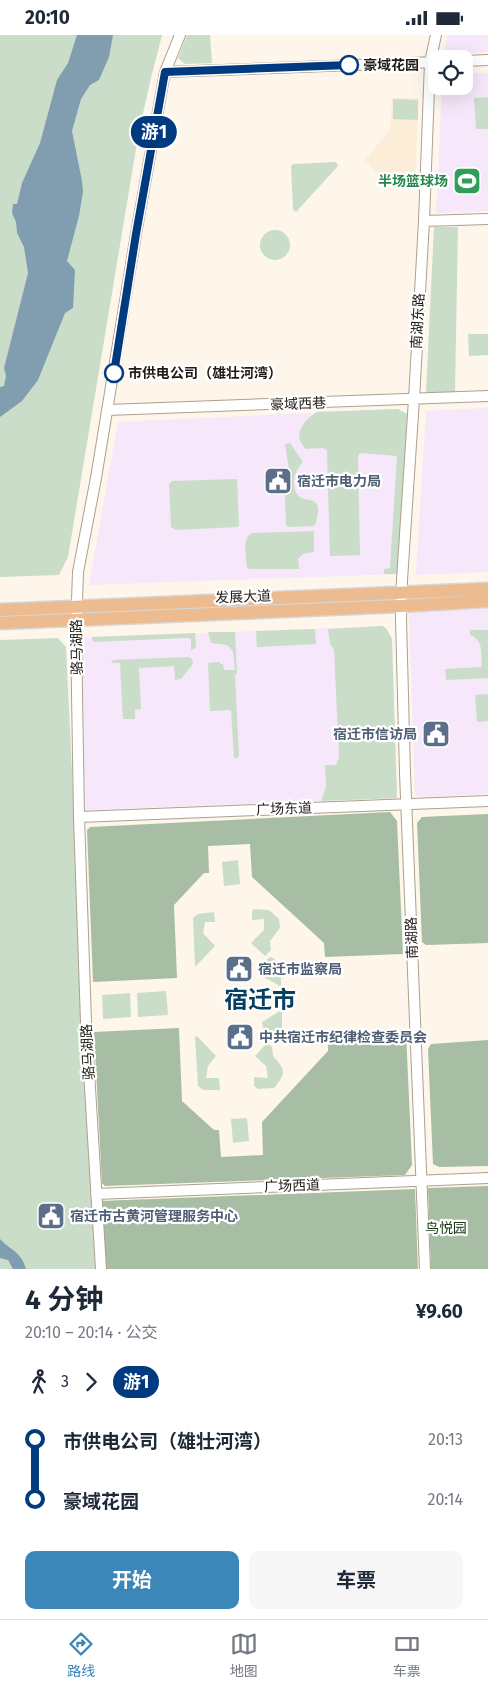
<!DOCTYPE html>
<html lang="zh">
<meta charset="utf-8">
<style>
body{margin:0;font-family:"Fira Sans","Noto Sans SC",sans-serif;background:#f6f6f7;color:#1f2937;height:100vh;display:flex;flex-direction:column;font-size:19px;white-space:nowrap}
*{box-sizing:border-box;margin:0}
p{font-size:16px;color:#747a83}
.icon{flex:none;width:28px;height:28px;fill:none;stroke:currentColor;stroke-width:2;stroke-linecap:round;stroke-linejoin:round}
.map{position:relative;height:1234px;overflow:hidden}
.side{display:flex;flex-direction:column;background:#fff;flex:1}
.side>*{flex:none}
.badge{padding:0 10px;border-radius:16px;font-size:18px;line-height:32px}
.tools{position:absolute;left:428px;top:15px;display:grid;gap:10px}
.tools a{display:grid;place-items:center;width:45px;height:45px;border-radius:10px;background:#fff;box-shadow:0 5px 20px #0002;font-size:25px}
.map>.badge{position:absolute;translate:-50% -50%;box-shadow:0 0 0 2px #fff}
.legs{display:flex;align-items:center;gap:8px;height:55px;padding:0 25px;font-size:16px}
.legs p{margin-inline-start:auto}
.headline{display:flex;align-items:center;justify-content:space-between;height:85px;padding:0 25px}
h1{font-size:28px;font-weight:700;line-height:38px}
.action{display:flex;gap:10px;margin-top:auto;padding:10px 25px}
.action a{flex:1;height:58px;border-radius:10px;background:#3c86ba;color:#fff;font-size:20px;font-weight:700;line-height:58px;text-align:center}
.action a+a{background:#f6f6f7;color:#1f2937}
ul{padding:0 25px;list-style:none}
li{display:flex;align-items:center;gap:18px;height:60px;font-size:19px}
li i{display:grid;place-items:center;width:8px;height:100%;margin:0 6px;background:currentColor}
li i::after{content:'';width:12px;height:12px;margin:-6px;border:4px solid;border-radius:50%;background:#fff}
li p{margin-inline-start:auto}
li:first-child i{background:linear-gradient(#0000 50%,currentColor 0)}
li:last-child i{background:linear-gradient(currentColor 50%,#0000 0)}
.status{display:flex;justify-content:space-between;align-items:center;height:35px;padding:0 25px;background:#fff;direction:ltr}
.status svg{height:14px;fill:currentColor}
.tab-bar{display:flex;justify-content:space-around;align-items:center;height:70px;border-top:1px solid #e0e1e3;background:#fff;font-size:14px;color:#747a83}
.tab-bar a{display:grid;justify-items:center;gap:2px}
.tab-bar .current{color:#3c86ba}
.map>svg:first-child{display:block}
.commercial{fill:#f6e7fa}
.built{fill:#fcedd9}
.green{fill:#caddc8}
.forest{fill:#a7bea5}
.water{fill:#819eb1}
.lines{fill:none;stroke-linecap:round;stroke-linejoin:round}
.minor-casing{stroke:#ada08f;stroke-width:12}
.major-casing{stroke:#d7d6d5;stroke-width:15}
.minor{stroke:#fff;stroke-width:10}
.major{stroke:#ecbb8f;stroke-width:12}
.line-1-casing{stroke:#fff;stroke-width:11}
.line-1{stroke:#003b80;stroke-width:8}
.stop-1-dot{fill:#fff;stroke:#003b80;stroke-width:2.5}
.labels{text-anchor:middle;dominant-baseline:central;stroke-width:4.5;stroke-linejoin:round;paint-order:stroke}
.stop-label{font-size:14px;font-weight:bold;fill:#201b15;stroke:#fff;text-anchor:start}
.leisure-label{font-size:14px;font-weight:bold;fill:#27864d;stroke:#fff;text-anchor:end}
.street-label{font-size:14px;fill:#201b15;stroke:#fff}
.service-label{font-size:14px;font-weight:bold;fill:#4e5e75;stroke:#fff;text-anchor:start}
.park-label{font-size:14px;fill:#133611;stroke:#fff}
.town-label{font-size:24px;font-weight:bold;fill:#053f61;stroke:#fff}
</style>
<div class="status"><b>20:10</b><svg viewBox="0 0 49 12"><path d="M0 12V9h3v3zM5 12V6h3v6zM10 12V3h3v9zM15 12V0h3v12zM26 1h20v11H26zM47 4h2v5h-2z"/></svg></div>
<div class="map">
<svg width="488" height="1234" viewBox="0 0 488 1234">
<rect width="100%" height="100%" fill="#fef5eb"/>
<path class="commercial" d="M448,0H488V17L446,19L445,11Z
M488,38V176L436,178L442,51H464V39Z
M488,373V537L416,540L426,376Z
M398,374L407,379V383L398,539L89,550L118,387Z
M488,574V759L419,762L415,759L409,579L414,577Z
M382,591L386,593L392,604L397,763L85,775L82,607L85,603Z"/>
<path class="built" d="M392,63H419L415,148L385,147L365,125L390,95Z"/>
<path class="green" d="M0,0H162L151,43L139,96L68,522L59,540L0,542Z
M187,0H210L212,28L185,29L178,23Z
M488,62V94H476L474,63Z
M393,64L418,65V85L393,84Z
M336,127L338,131L296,177L293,175L291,131L293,129Z
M459,134H474L475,157L460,158Z
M434,192H458L455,357L426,358Z
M260 210a15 15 0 1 1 30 0a15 15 0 1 1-30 0Z
M468,299H488V320L469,321Z
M398,374L407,379V383L398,539H384V534L390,533L397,421L360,418L358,421L360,520L330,521L327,415L322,413L306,414C291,400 304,385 317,377Z
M290,408L303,427C294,435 289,454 301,463C305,465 313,464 316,468C320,473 317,487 314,491L289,492L286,490L285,462L290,441L285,409Z
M237,444L239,490L237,492L176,495L171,492L169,449L172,446Z
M314,496V517L303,519L298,524L299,534H249L247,533C246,522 242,505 251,498Z
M382,591L386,593L392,604L397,763L321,766L326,752L325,730H336L339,722L334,615L330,609L328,594Z
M315,594L316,609L257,612L256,596Z
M470,595H488V643L446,645L445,634L482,632C481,619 484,605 470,600Z
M208,597H235L237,639H235L239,720L237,723H234L231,675L210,676L208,628L220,627V629H223L224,635H235L233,616L227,610L211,608Z
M195,598L196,613L191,615V604L186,603L93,607L92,602Z
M58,603L66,612L96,1234H0V605Z
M189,622L192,624L193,629L181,644L175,645L174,631L139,633L141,674L135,675V684H123L120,628H111L113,625Z
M488,659V686L477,687L475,660Z
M238,825L240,849L224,851L222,827Z
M254,874L269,875L279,884L280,893L270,906L271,915L265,921L251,908L264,895V884L252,885V876Z
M214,877L215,887H205L203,898L215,911L195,932L193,883L198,879Z
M270,922L273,923L281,930V951H280L262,941V929Z
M166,956L168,980L138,982L137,958Z
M130,958L131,982L103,984L102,960Z
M280,976L282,977V997L275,1005L272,1006L264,999L262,987Z
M197,1001L216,1021L208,1031L206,1043H219L220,1055H203L198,1051L195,1002Z
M267,1008L272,1012L273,1021C286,1035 286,1038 274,1053L258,1054L254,1051V1042L268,1043L266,1031L255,1021Z
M247,1083L249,1106L233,1108L231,1084Z"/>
<path class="forest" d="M390,777L397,786L403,919L325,922L324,908L252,842L250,809L208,811L209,838H204L174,870L177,943L93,947L87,795L90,792Z
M488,779V908L426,910L422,907L417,788L422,782Z
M179,993L182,1066L214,1095H219L221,1122L263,1120L262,1087L328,1016V1001L406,997L412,1130L405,1140L105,1151L102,1148L94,997Z
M488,1005V1131L439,1132L433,1129L428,1014L431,1009Z
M488,1151V1234H431L428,1153Z
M415,1154L418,1234H105L100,1166Z"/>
<path class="water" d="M77,0H113L109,22L99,45L90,50L81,64L72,96L82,146L83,157L79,181L67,226L75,235L73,273L65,278L38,345L22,366L0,382V352L4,351L6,341L4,333L28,238L24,212L17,198L16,187L12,178L13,169H17L22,148L40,108L57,45L68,28Z
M0,1204C11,1216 21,1216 26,1234H13L8,1225L0,1223Z"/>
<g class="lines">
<defs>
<path id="minor" d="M464,26L488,25
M165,37L436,27
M424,186L488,184
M107,375L488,361
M79,782L488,766
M96,1159L488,1143
M101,1234L86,987L79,782L76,595L78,537L96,443L136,199L165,37L180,0
M425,1234L405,738L401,584L402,545L414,364L424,186L430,27L436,0"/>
<path id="major" d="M0,575L488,554
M0,588L401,571L488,566"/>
</defs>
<use href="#minor" class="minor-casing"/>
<use href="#major" class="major-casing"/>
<use href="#minor" class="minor"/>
<use href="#major" class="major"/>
</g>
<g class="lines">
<defs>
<path id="line-1" d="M114,338L136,199L165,37L349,30"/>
</defs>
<use href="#line-1" class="line-1-casing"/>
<use href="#line-1" class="line-1"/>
</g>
<defs>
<symbol id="stadium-square" viewBox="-11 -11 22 22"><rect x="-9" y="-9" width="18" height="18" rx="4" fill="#2e9e5b" stroke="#fff"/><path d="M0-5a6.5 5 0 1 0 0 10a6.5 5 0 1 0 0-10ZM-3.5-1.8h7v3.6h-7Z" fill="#fff"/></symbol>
<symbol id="civic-square" viewBox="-11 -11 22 22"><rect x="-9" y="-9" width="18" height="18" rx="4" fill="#5c6f8a" stroke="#fff"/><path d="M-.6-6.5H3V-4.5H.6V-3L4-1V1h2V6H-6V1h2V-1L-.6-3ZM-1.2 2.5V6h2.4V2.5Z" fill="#fff"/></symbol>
</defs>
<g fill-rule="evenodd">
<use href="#stadium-square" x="451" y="130" width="32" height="32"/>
<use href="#civic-square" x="262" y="430" width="32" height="32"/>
<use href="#civic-square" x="420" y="683" width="32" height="32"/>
<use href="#civic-square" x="223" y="918" width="32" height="32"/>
<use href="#civic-square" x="224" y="986" width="32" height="32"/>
<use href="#civic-square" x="35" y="1165" width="32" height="32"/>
</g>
<g class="stop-1-dot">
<circle cx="349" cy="30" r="9"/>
<circle cx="114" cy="338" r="9"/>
</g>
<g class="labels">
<g class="stop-label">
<text x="363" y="30">豪域花园</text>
<text x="128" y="338">市供电公司（雄壮河湾）</text>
</g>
<g class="leisure-label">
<text x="448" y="146">半场篮球场</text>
</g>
<g class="street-label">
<text transform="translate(418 286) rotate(-87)">南湖东路</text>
<text transform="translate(298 369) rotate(-2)">豪域西巷</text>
<text transform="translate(243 562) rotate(-2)">发展大道</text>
<text transform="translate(77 612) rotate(-91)">骆马湖路</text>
<text transform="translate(284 774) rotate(-2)">广场东道</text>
<text transform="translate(412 903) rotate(-92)">南湖路</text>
<text transform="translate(88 1017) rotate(-93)">骆马湖路</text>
<text transform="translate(292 1151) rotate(-2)">广场西道</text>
</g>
<g class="service-label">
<text x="297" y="446">宿迁市电力局</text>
<text x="417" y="699" text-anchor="end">宿迁市信访局</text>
<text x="258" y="934">宿迁市监察局</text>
<text x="259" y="1002">中共宿迁市纪律检查委员会</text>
<text x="70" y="1181">宿迁市古黄河管理服务中心</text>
</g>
<g class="park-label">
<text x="446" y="1193">鸟悦园</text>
</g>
<g class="town-label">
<text x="260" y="965">宿迁市</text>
</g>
</g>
</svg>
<div class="tools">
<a><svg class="icon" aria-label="locate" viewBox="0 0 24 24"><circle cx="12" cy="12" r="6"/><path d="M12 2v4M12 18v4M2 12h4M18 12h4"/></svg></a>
</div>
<b class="badge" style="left:154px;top:97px;background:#003b80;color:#fff">游1</b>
</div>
<section class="side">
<div class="headline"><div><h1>4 分钟</h1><p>20:10 – 20:14 · 公交</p></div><b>¥9.60</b></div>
<div class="legs"><svg class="icon" aria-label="walk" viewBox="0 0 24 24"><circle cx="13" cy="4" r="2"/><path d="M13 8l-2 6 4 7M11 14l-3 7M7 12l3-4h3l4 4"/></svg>3<svg class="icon" aria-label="forward" viewBox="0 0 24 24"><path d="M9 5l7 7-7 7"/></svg><b class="badge" style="background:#003b80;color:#fff">游1</b></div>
<ul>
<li><i style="color:#003b80"></i><b>市供电公司（雄壮河湾）</b><p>20:13</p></li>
<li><i style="color:#003b80"></i><b>豪域花园</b><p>20:14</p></li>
</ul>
<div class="action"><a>开始</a><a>车票</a></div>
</section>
<nav class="tab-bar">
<a class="current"><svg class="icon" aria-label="directions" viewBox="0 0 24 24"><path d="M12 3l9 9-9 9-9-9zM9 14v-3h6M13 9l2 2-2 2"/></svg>路线</a>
<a><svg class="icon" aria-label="map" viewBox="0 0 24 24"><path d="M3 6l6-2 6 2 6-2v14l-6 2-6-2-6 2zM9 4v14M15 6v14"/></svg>地图</a>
<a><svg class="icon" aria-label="tickets" viewBox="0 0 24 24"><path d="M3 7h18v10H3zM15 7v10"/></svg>车票</a>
</nav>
